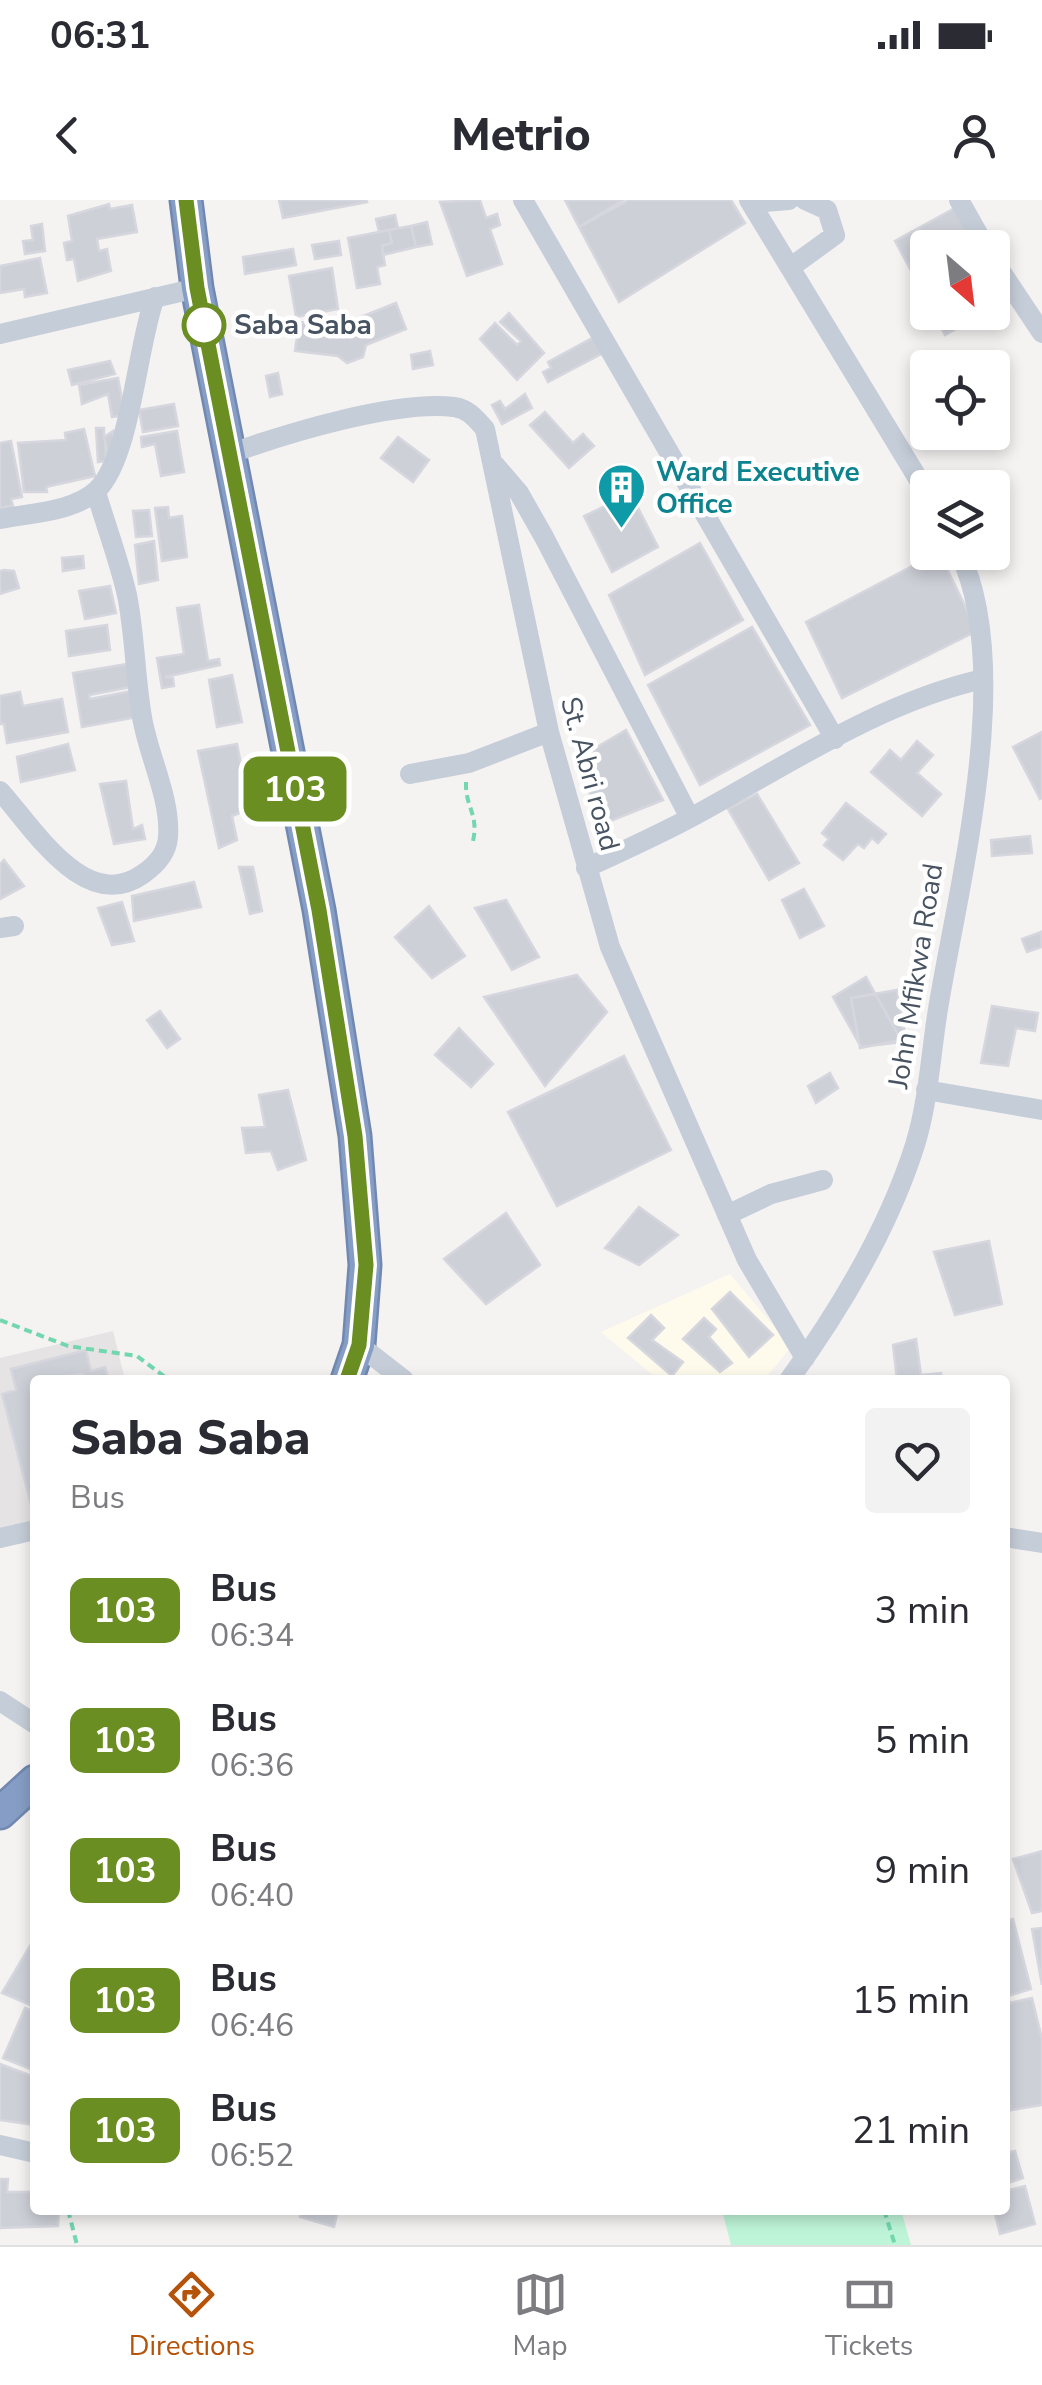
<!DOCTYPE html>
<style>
body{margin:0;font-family:"Nunito Sans",sans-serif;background:#f2f2f3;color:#2b2b33;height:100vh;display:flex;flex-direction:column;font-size:38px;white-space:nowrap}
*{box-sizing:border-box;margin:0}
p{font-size:32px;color:#7c7c81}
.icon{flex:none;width:55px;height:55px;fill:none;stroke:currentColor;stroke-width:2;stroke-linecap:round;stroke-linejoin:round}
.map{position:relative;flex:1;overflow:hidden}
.details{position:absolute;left:30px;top:1175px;width:980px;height:840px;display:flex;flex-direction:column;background:#fff;border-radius:10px;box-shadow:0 5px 15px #0003}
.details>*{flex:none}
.badge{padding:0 20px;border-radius:15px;font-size:35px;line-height:65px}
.needle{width:65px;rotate:152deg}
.tools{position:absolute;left:910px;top:30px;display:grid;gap:20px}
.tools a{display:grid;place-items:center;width:100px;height:100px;border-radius:10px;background:#fff;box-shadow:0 5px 15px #0003;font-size:50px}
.map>.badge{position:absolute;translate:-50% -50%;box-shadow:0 0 0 5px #fff}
.round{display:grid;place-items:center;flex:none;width:105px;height:105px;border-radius:10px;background:#f2f2f3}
.summary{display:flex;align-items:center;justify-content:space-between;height:170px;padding:0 40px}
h1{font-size:48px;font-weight:800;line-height:75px}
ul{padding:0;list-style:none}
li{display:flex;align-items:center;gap:30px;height:130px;padding:0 40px}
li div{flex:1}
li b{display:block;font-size:38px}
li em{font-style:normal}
li .badge{min-width:110px;font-weight:700;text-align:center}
.status{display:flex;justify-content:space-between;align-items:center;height:70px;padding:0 50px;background:#fff;direction:ltr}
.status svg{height:28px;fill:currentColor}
header{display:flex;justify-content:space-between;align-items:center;height:130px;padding:0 40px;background:#fff;font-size:45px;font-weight:800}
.tab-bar{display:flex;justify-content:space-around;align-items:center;height:140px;border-top:2px solid #e1e1e2;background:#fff;font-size:28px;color:#7c7c81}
.tab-bar a{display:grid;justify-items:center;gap:5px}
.tab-bar .current{color:#b45309}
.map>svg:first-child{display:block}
.commercial{fill:#fefbed}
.education{fill:#e6e3e4}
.green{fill:#bef5d8}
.building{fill:#ced0d8;stroke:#d6d7de;stroke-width:2.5}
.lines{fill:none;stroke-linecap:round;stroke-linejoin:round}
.highway-casing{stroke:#7189b1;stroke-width:35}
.path{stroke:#72d7af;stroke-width:4;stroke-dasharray:8 5;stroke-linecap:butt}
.minor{stroke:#c5cdd8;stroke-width:20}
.highway{stroke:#869ec5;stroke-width:30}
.line-casing{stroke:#fff;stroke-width:22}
.line{stroke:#6b8e23;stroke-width:15}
.stop-dot{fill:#fff;stroke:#6b8e23;stroke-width:5}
.labels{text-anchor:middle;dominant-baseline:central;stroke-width:9;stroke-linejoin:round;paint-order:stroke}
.stop-label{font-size:28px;font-weight:bold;fill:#485362;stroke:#fff;text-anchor:start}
.culture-label{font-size:28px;font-weight:bold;fill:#0d838f;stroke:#fff;text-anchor:start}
.street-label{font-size:28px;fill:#485362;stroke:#fff}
</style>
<div class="status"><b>06:31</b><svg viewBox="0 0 49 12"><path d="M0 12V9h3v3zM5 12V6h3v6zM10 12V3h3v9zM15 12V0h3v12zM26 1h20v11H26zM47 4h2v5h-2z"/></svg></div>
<header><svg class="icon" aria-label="back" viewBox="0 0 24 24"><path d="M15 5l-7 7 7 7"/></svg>Metrio<svg class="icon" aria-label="person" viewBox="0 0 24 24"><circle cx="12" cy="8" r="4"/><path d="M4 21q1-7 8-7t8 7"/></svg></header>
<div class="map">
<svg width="1042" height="2045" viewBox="0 0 1042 2045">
<rect width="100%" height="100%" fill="#f5f2f2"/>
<path class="commercial" d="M730,1074L791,1147L764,1180H659L601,1132Z"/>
<path class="education" d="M113,1131L125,1180H35V1323L0,1331V1158Z"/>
<path class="green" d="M722,2010H901L911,2045H731Z"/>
<path class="building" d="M279,0H366L367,2L283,18Z
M480,0L486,18L497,14L500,25L490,29L502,64L467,76L440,2Z
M565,0H623L579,27Z
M629,0H731L745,23L619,102L579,27Z
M109,4L110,9L132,5L137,32L97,39L99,51L107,49L111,71L78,81L74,59L67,60L64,43L72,41L68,16Z
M955,8L975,48H928V102L895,41Z
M395,15L398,28L379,32L376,19Z
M427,22L432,44L416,47L411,26Z
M42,24L45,51L25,54L23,41L33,40L31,26Z
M411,26L416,47L383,55L382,46L392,43L389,30Z
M389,30L392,43L382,46L385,65L377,67L380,84L357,88L348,38Z
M339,41L341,55L315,59L312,45Z
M293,49L296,65L245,74L243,57Z
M40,58L47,93L25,97L24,89L0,93V66Z
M332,68L338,109L296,117L289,76Z
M396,103L406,129L366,145L363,157L347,163L338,156L295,151L299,122L336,127Z
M933,112H987L945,135Z
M509,113L544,153L517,180L480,139L495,123L517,145L521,141L500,122Z
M596,136L605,152L548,182L543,172L551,168L548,162Z
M430,151L433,165L413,169L411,155Z
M110,161L115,174L72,185L68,170Z
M278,173L282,194L270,197L266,176Z
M118,178L125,215L112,217L108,194L82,204L79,185Z
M525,194L532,208L502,224L492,205L500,201L505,209Z
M174,204L178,226L143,232L139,210Z
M545,212L573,243L583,234L594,246L569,268L530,225Z
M96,228H104V237L113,231L114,252L107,253L105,239L106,261L98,262Z
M84,229L95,276L46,287L47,292H24L18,243L66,240L65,233Z
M177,231L184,272L161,276L155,244L142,247L141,237Z
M398,237L429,260L413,282L381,258Z
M11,241L22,297L11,299L13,306L0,308V243Z
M631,294L658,347L612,372L584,316Z
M168,307L169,318L182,316L187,357L162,361L155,308Z
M149,310L152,336L136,337L133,311Z
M154,341L158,380L139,384L135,345Z
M700,343L743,420L645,475L609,395Z
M939,352L977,431L842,498L806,422Z
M83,356L84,368L63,371L62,358Z
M4,370L14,371L19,388L0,394V371Z
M110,386L116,413L85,419L79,391Z
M199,405L208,461L219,459L220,465L165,477L173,478L174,486L162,488L157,458L184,454L177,408Z
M107,425L110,450L69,456L66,431Z
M752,427L810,525L700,585L648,485Z
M127,464L131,487L89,495L90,499L132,491L137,517L82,527L73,473Z
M232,475L242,522L217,527L209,480Z
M20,492L23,506L62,499L68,532L7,543L4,524H0V496Z
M626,530L663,600L603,624L575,560Z
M1042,532V598L1040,599L1013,547Z
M917,541L933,555L917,573L941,594L922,616L871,572L890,550L901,560Z
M68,544L75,570L21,582L17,557Z
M237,544L250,609L232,616L237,640L219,648L198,551Z
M126,581L133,629L142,625L145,639L114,644L100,584Z
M757,594L799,663L769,680L728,609Z
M846,603L886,634L878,643L872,638L864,648L858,644L843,660L824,645L829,639L822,633Z
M1030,636L1032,653L992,656L991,640Z
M4,660L24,686L0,699V664Z
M239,667H253L262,711L250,714Z
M194,682L201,707L134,721L132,696Z
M804,689L824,726L800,738L782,700Z
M506,700L539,757L512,770L475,708Z
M122,702L134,741L112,745L98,708Z
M429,706L465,756L432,778L395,737Z
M1041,732L1042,747L1027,752L1022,739Z
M577,775L607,812L545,886L484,797Z
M866,777L902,842L861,847L833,797Z
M897,790L906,839L860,848L851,798Z
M992,806L1038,813L1035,831L1016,828L1008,866L981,863Z
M160,811L180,839L167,848L147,820Z
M459,828L493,864L471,887L435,855Z
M624,856L671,950L557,1006L508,912Z
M830,873L838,888L816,903L808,886Z
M288,890L306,960L278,970L271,951L246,953L242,928L265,927L259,895Z
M639,1007L678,1035L639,1065L605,1048Z
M506,1013L540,1065L486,1104L444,1059Z
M989,1041L1002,1104L955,1115L934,1052Z
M730,1092L773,1135L749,1157L712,1109Z
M651,1115L664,1128L652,1140L683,1162L672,1176L628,1138Z
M704,1118L716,1129L709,1137L732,1163L720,1172L683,1139Z
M916,1139L921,1175L941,1173L942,1180H897L893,1145Z
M86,1150L91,1171L105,1167L109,1180H84L82,1174L35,1180L30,1188L35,1207L34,1316L2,1194L16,1190L11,1169Z
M1042,1651V1711L1032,1713L1013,1659Z
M1013,1719L1031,1789L1005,1797V1721Z
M1042,1728V1785L1032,1729Z
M34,1739H35V1807L2,1793Z
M1032,1798L1042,1839V1905L1011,1910L1005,1886V1804Z
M25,1808L35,1812V1871L3,1858Z
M0,1864L35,1877V1925L0,1920Z
M1015,1951L1023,1978L1005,1984V1953Z
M0,1979H8L7,1992H35V2010H59L58,2026L0,2028Z
M1025,1986L1035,2024L1000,2034L994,2010H1005V1991Z
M302,2010H338L334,2027L300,2017Z"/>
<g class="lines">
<defs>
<path id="highway" d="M186,0L197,88L319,710L355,936L365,1065L359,1145L347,1180
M0,1613L35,1581"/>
</defs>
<use href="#highway" class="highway-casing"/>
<path class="path" d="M466,582C465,607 479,614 473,641
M0,1120L68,1146L137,1156L169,1180
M68,2010L77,2045
M884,2010L895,2045"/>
<path class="minor" d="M523,0L835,539
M749,0L928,295
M959,0L986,48
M751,3L789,0
M992,58L1042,133
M791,67L835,35L827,10L805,0
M0,134L197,88
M232,253C288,233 396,200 454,207C469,209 476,219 485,229L549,532L610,747L747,1060L805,1158
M495,265L519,293L544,337L690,618
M0,319C29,313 74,312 97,290C131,257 137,145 155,97
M410,574L469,563L549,532
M0,591C33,627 85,715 143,674C156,665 167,653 168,637C171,598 148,555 142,517C135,477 135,435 127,395C119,360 106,326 96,292
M586,668C621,652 656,636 690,618C785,567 877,503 983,479
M0,728L14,726
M926,890L1042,910
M727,1015L771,994L823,980
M359,1145L404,1180
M789,1180C839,1111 889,1027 915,945C929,900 931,849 939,803C960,679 1015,467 959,352
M1005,1337L1042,1343
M0,1338L35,1330
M0,1501L35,1524
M0,1945L35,1953"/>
<use href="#highway" class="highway"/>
</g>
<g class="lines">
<defs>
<path id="line" d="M186,0L197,88L319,710L355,936L366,1065L359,1145L347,1180"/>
</defs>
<use href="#line" class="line-casing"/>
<use href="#line" class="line"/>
</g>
<defs>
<symbol id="building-pin" viewBox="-11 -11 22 30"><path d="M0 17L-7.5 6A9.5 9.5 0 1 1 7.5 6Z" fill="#0f9aa8" stroke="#fff"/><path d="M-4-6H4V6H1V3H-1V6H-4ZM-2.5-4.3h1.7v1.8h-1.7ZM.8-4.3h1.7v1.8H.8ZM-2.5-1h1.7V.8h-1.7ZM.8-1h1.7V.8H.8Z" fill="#fff"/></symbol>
</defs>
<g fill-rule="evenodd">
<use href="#building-pin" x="594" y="260" width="55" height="75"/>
</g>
<circle class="stop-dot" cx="204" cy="125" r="20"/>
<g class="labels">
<g class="stop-label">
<text x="234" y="125">Saba Saba</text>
</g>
<g class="culture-label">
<text x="656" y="272">Ward Executive<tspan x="656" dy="32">Office</tspan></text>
</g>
<g class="street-label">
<text transform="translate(590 574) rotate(75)">St. Abri road</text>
<text transform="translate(916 776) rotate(-81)">John Mfikwa Road</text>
</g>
</g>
</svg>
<div class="tools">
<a><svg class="needle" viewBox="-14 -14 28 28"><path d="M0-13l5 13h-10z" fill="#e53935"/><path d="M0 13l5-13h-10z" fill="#7c7c81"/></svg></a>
<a><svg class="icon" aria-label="locate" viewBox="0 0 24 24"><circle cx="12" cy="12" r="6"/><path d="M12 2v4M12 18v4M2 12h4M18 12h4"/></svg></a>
<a><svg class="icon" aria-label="layers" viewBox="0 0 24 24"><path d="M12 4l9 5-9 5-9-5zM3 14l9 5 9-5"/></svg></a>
</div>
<b class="badge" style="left:295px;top:589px;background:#6b8e23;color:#fff">103</b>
<section class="details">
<div class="summary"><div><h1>Saba Saba</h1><p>Bus</p></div><a class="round"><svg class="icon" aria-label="heart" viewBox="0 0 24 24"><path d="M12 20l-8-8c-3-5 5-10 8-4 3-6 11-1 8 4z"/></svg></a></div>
<ul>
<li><span class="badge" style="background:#6b8e23;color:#fff">103</span><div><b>Bus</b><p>06:34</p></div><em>3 min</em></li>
<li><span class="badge" style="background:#6b8e23;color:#fff">103</span><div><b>Bus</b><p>06:36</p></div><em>5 min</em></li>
<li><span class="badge" style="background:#6b8e23;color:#fff">103</span><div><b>Bus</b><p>06:40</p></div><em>9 min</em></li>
<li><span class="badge" style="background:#6b8e23;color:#fff">103</span><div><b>Bus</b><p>06:46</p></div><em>15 min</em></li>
<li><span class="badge" style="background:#6b8e23;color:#fff">103</span><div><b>Bus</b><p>06:52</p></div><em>21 min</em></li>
</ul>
</section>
</div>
<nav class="tab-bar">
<a class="current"><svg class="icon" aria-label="directions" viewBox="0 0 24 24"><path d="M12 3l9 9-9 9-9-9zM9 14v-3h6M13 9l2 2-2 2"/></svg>Directions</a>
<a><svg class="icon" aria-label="map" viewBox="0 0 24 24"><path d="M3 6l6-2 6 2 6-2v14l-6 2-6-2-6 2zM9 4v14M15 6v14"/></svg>Map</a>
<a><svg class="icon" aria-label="tickets" viewBox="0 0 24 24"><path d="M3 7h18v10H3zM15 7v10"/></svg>Tickets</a>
</nav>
